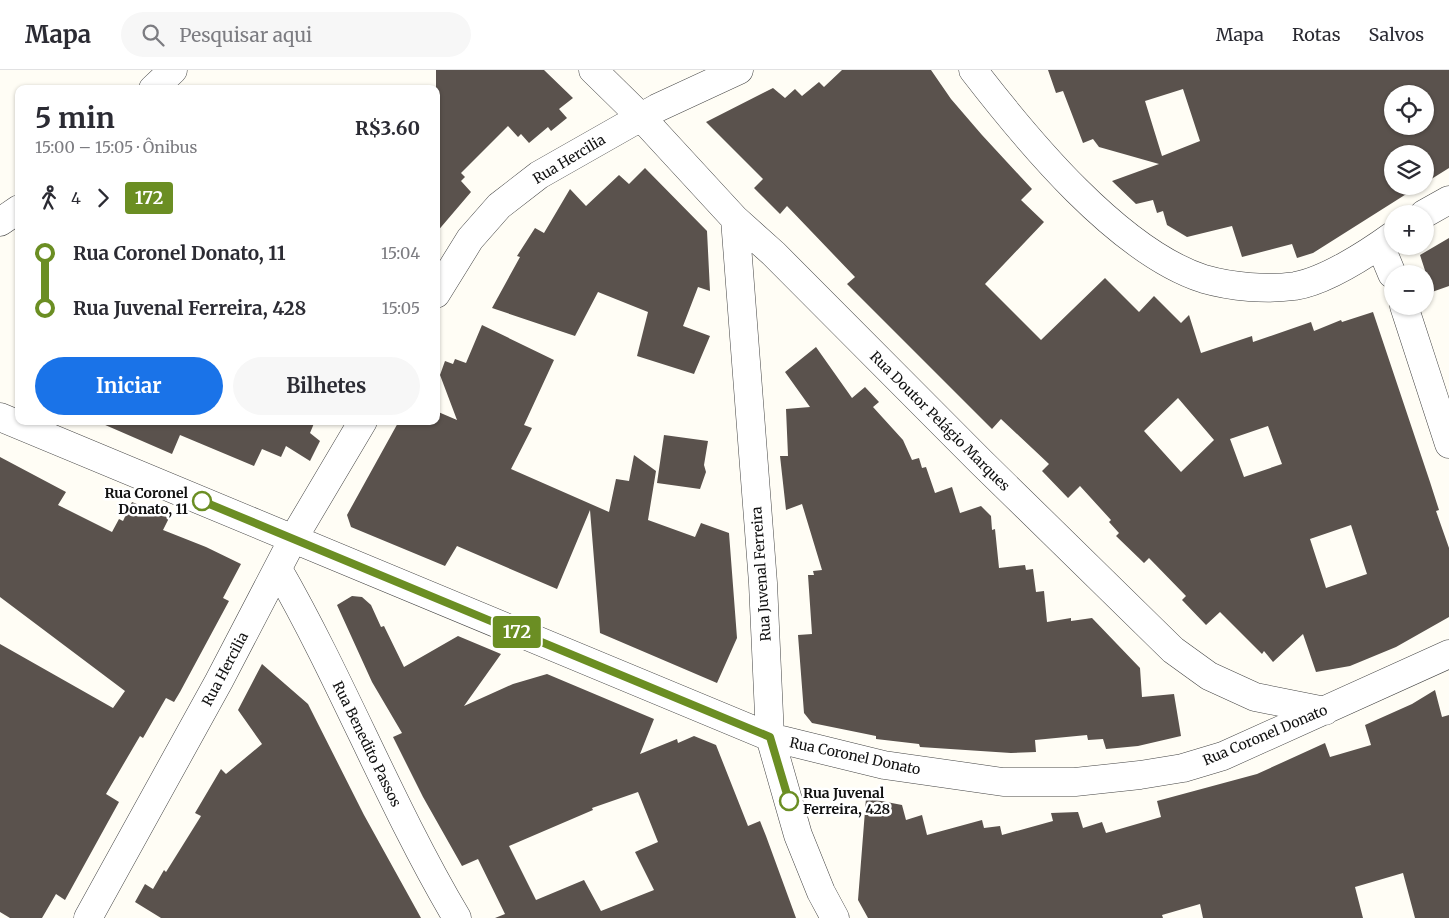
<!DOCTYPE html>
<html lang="pt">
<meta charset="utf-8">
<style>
body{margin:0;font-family:Merriweather,serif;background:#f7f7f7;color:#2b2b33;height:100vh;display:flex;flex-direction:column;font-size:19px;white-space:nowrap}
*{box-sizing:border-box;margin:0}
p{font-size:16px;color:#7c7c81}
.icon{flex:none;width:28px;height:28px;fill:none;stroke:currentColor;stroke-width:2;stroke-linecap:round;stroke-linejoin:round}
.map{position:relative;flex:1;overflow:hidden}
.details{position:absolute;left:15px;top:15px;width:425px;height:340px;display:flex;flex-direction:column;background:#fff;border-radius:10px;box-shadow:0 1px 4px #0004}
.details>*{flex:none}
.badge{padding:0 10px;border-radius:4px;font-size:18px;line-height:32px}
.tools{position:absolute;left:1384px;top:15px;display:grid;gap:10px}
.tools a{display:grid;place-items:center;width:50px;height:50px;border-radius:50%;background:#fff;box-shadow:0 1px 4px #0004;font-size:25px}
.map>.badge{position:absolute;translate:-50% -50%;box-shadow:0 0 0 2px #fff}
.legs{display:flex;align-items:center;gap:8px;height:55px;padding:0 20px;font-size:16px}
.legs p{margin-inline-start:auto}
.overview{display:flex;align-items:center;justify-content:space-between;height:85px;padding:0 20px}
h1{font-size:28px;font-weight:700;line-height:38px}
.action{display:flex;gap:10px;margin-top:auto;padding:10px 20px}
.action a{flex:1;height:58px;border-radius:30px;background:#1a73e8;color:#fff;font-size:20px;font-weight:700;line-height:58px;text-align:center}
.action a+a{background:#f7f7f7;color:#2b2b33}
ul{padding:0 20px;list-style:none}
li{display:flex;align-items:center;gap:18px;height:55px;font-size:19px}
li i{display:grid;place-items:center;width:8px;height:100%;margin:0 6px;background:currentColor}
li i::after{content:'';width:12px;height:12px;margin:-6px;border:4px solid;border-radius:50%;background:#fff}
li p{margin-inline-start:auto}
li:first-child i{background:linear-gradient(#0000 50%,currentColor 0)}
li:last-child i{background:linear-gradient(currentColor 50%,#0000 0)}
header{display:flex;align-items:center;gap:30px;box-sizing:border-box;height:70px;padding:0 25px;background:#fff;border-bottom:1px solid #e1e1e2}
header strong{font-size:24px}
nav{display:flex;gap:28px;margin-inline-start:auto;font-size:18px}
.search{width:350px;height:45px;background:#f7f7f7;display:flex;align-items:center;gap:12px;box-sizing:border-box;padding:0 18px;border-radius:28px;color:#7c7c81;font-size:19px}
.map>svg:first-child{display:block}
.building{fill:#5a524d;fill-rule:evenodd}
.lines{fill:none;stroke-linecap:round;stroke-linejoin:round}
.minor-casing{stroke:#444;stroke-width:29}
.minor{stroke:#fff;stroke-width:28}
.line-1-casing{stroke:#fff;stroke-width:11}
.line-1{stroke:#6b8e23;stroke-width:8}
.stop-1-dot{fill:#fff;stroke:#6b8e23;stroke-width:2.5}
.labels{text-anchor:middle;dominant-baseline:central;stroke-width:5;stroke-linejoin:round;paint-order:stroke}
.street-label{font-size:14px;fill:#111;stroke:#fff}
.stop-label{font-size:14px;font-weight:bold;fill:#111;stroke:#fff;text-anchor:end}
</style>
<header>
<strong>Mapa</strong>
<div class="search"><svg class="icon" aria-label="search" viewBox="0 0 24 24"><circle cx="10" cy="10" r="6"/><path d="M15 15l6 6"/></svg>Pesquisar aqui</div>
<nav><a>Mapa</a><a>Rotas</a><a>Salvos</a></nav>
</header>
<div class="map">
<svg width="1449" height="848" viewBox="0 0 1449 848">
<rect width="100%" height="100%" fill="#fffdf5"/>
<path class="building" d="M436,0H544L573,28L559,39L567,48L551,61L548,57L529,73L521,64L518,67L508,56L461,103L465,107L461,111L471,122L436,163Z
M842,0H931L951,29L982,65L1032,119L1021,130L1044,152L985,214L1041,270L1105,208L1139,242L1154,226L1181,253L1189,245L1201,283L1252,266L1253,272L1311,252L1314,261L1341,250L1342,252L1373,242L1430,412L1439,440L1436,441L1449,478V547L1396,577L1350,596L1316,602L1303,564L1273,592L1264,581L1262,584L1220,542L1206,555L1182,530L1186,526L1149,488L1144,493L1116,466L1119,463L1109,452L1111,450L1080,416L1068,428L1042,401L1049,394L1001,349L992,359L847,214L855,207L787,136L780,144L754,118L763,109L706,52L773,18L785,28L795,19L802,26L819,12L824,17ZM1178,328L1214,370L1181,402L1144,361ZM1268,356L1282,394L1244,407L1230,369ZM1351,455L1367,504L1326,518L1310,469Z
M1048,0H1449V98L1425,113V84H1392V116H1419L1313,183L1297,188L1292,174L1242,187L1232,156L1187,167L1167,155L1163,141L1157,143L1153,130L1136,134L1112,111L1159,94L1099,77L1093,69L1083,73L1063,21L1056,23ZM1183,19L1200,71L1162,86L1145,31ZM1392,24H1425V56H1392Z
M645,98L707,161L710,221L698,217L683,256L710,266L694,304L637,286L648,242L598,222L575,266L492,238L520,187L517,186L535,158L544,163L570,119L586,136L619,105L629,114Z
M1449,168V216L1432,222L1420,185Z
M482,255L554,290L524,355L532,358L511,399L609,442L616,409L629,411L634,385L656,401L648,450L695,467L701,453L729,463L737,568L717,613L600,563L590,440L557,519L457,476L445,496L351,457L347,445L399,351H436V341L457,350L440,305L445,291L453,294L455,289L466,293Z
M816,277L852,328L865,317L879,332L873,337L903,370L912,390L919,388L922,398L926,397L935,423L952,417L960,443L981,436L991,446L992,460L995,459L999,498L1025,495L1026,500L1033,499L1036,522L1044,521L1047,552L1071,548V551L1092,548L1140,598L1142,627L1174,624L1181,666L1138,676L1106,679L1103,669L1088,670L1087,665L1035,670L1036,682L1011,683L920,677L919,674L876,669V666L812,653L804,643L798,565L812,564L808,505H814L813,501L822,500L802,434L786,440L780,386H788L786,339L810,337L785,302Z
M96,351H315L310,363L320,371L310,391L286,376L281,387L262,379L254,396L180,365L172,384Z
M664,365L708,371L704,395L706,402L700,419L657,413Z
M0,387L66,422L58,435L112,462L119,449L123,451L132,432L169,448L163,460L206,477L241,494L223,528L229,531L180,622L174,632L166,628L143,668L140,666L106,724L119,732L65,830L56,824L42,848H10L0,842V574L113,638L125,621L0,527Z
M352,526L362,527L371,535L381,557L384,556L404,597L458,566L501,584L464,636L513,614L547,604L654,649L640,684L677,669L678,673L694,666L716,675L748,756L760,751L766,766L796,848H495L505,844L478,789L462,796L423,727L393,667L402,663L372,612L337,535ZM638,722L658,772L635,782L654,820L601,841L584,810L536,830L509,776L593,740L592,738Z
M262,594L308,634L364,745L421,848H161L135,832L145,814L153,819L164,800L166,802L201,746L195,743L221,699L226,704L262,674L238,640Z
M1435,620L1442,647L1449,645V848H1415L1403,803L1355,817L1363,848H1203L1200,834L1162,845L1163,848H868L858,830L866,728L902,735L906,750L922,745L927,765L982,750L984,758L1000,756L1002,765L1053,751L1051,743L1078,742L1083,758L1102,752L1106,763L1161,747L1157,731L1257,704L1325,673L1330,687L1371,675L1365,655L1412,634Z"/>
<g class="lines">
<defs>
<path id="minor" d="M593,0L641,47L735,149L774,184L980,391L1173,580L1209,606L1255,627L1325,641
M973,0C1027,70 1119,182 1204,209C1232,217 1266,220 1295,216C1325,211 1367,184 1392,166
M153,19L173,0
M1424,144L1449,130
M735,149L763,513L770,667L798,765L821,822L835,848
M0,152L19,139
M1380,175L1392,204
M436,224L470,169L499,136L539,105L657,38L739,0
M1404,236L1449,374
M0,347L770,667L884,695L1003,712H1075L1140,705L1183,698L1223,686L1449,584
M278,499C343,612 390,735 457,848
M88,848L219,611L293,469L363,351"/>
</defs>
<use href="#minor" class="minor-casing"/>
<use href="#minor" class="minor"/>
</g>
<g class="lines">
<defs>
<path id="line-1" d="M202,431L770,667L789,731"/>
</defs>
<use href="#line-1" class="line-1-casing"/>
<use href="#line-1" class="line-1"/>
</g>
<g class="stop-1-dot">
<circle cx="202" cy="431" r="9"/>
<circle cx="789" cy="731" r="9"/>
</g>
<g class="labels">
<g class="street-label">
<text transform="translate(569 89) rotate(-31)">Rua Hercilia</text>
<text transform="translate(940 351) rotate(45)">Rua Doutor Pelágio Marques</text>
<text transform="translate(761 504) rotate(-94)">Rua Juvenal Ferreira</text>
<text transform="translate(225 599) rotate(-62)">Rua Hercilia</text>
<text transform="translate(1265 665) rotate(-23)">Rua Coronel Donato</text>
<text transform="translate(367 674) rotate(64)">Rua Benedito Passos</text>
<text transform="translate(855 686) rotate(12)">Rua Coronel Donato</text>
</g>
<g class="stop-label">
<text x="188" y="423">Rua Coronel<tspan x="188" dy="16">Donato, 11</tspan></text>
<text x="803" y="723" text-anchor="start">Rua Juvenal<tspan x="803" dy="16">Ferreira, 428</tspan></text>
</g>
</g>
</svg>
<div class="tools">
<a><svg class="icon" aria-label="locate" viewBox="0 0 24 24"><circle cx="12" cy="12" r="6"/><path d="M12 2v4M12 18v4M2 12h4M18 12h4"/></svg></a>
<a><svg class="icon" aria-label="layers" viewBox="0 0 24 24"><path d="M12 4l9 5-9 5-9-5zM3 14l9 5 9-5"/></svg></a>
<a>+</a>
<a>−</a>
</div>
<b class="badge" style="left:517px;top:562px;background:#6b8e23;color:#fff">172</b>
<section class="details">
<div class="overview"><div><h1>5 min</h1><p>15:00 – 15:05 · Ônibus</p></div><b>R$3.60</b></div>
<div class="legs"><svg class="icon" aria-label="walk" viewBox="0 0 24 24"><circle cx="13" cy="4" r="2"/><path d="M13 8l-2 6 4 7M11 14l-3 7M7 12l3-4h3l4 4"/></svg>4<svg class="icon" aria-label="forward" viewBox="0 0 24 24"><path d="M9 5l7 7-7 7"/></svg><b class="badge" style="background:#6b8e23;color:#fff">172</b></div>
<ul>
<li><i style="color:#6b8e23"></i><b>Rua Coronel Donato, 11</b><p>15:04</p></li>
<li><i style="color:#6b8e23"></i><b>Rua Juvenal Ferreira, 428</b><p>15:05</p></li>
</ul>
<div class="action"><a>Iniciar</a><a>Bilhetes</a></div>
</section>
</div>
